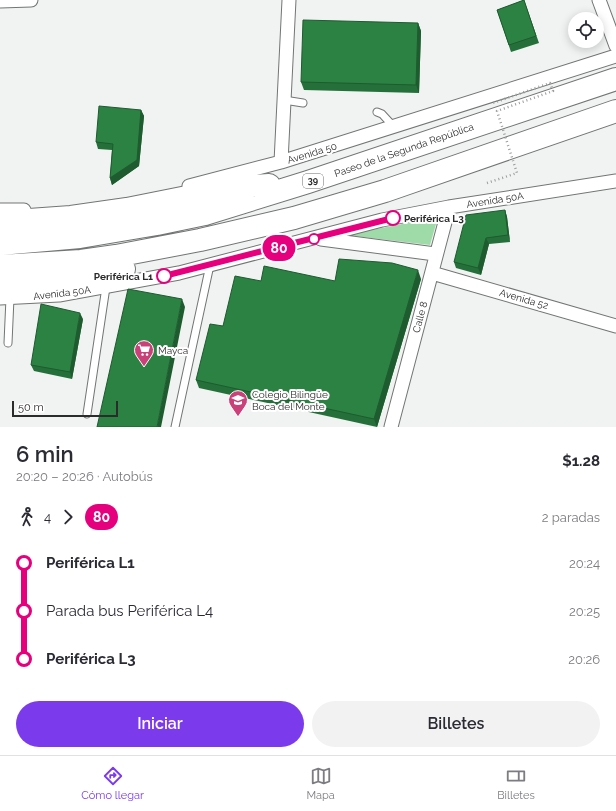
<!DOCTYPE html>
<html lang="es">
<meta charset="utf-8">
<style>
body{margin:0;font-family:Raleway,sans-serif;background:#f2f2f3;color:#2b2b33;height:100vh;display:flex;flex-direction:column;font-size:15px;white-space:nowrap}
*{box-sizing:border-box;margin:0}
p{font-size:13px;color:#7c7c81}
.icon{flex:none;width:22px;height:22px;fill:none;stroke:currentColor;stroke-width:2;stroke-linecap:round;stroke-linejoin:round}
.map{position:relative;height:427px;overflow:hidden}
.sheet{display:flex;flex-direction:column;background:#fff;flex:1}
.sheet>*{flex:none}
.badge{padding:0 8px;border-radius:13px;font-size:14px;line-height:26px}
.buttons{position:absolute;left:568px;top:12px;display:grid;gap:8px}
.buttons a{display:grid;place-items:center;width:36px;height:36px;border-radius:50%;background:#fff;box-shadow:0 2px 10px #0003;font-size:20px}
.scale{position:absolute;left:12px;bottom:10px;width:106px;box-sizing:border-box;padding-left:4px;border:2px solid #2a2b2a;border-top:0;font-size:11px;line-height:14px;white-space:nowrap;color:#2a2b2a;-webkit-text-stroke:3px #fff;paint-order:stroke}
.map>.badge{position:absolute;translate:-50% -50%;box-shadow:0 0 0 2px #fff}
.legs{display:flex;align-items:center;gap:6px;height:44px;padding:0 16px;font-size:13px}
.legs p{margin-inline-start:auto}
.head{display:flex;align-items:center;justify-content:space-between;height:68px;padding:0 16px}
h1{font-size:22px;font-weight:600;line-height:30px}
.button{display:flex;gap:8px;margin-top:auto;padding:8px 16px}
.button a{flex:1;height:46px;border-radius:24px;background:#7c3aed;color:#fff;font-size:16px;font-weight:600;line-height:46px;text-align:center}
.button a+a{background:#f2f2f3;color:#2b2b33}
ul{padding:0 16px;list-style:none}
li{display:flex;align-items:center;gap:14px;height:48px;font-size:15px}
li i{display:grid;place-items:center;width:6px;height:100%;margin:0 5px;background:currentColor}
li i::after{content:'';width:10px;height:10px;margin:-5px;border:3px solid;border-radius:50%;background:#fff}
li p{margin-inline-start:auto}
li:first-child i{background:linear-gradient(#0000 50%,currentColor 0)}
li:last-child i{background:linear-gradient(currentColor 50%,#0000 0)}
.tabs{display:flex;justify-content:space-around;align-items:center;height:56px;border-top:1px solid #e1e1e2;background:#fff;font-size:11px;color:#7c7c81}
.tabs a{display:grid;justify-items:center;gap:2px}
.tabs .selected{color:#7c3aed}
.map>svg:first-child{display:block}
.green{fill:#9edba9}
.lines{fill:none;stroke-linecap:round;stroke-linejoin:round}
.lane-casing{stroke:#727573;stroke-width:9}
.street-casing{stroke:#727573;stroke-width:15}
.highway-casing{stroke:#727573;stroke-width:24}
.lane{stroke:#fff;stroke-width:7}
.street{stroke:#fff;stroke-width:13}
.highway{stroke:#fff;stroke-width:22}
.path-bridge{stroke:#9b9d9b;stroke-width:2.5;stroke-dasharray:1 3;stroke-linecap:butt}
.wall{fill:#25703a}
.shaded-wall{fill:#1e5b2f}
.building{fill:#2b8243;stroke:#1e5b2f}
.line-1-casing{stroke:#fff;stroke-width:9}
.line-1{stroke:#e6007e;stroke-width:6}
.stop-1-dot{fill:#fff;stroke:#e6007e;stroke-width:2}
.labels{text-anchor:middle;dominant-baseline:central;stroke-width:4;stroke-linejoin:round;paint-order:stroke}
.shield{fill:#fff;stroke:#6a6b6a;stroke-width:1}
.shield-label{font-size:9px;font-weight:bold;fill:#2a2b2a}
.street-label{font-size:10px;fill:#2a2b2a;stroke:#fff}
.stop-label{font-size:10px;font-weight:bold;fill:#2a2b2a;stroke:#fff;text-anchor:start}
.poi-label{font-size:10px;fill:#2a2b2a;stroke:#fff;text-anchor:start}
</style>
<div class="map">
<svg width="616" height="427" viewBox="0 0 616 427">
<rect width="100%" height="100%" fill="#f0f3f1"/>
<path class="green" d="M438,217L430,245L346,235Z"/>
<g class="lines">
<defs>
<path id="lane" d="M284,100L303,103
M377,112L382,114L394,127
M8,343L10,298
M87,414L106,287
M175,427L210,265"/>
<path id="street" d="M599,0L616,46
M0,1L31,0
M281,162L289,0
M189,186L281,162L616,56
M0,210H24
M321,239L435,254
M432,273L616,326
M0,298L59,295L179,273L382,220L449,207L616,181
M391,427L449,207"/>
<path id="highway" d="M0,222L71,217L127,209L237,187L269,185
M0,244L80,237L157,224L205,214L308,182L616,79
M0,266L81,261L116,256L200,240L294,218L385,191L616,111
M0,284C42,281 83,277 124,269"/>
</defs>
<use href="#lane" class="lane-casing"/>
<use href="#street" class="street-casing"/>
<use href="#highway" class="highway-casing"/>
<use href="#lane" class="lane"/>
<use href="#street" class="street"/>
<use href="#highway" class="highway"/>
<path class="path-bridge" d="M487,183L517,173L497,111L553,91L550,83L493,103"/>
</g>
<path class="wall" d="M524,0L539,43L511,52L497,10Z
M418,23L421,31L419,93L304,90L301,82Z
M141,110L144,116L139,166L112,185L110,178L112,150L98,149L96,142Z
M505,210L507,217L510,242L489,244L481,275L456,268L454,262Z
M421,279L377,427L199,388L196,380L223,326L261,281H335Z
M83,319L72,379L34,371L31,365Z"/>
<path class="shaded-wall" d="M418,23L421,31L419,93L416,85Z
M141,110L144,116L139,166L112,185L110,178Z
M505,210L507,217L510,242L508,235Z
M486,238L489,244L481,275L478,268Z
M418,270L421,279L377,427L374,419Z
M182,299L185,307L161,427H157Z
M80,313L83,319L72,379L70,372Z"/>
<path class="building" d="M524,0L536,36L509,45L497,10Z
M303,20L418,23L416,85L301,82Z
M99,106L141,110L137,160L110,178L113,144L96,142Z
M505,210L508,235L486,238L478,268L454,262L466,215Z
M339,259L392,263L418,270L374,419L196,380L210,324L223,326L235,276L261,281L264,266L335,281Z
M128,289L182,299L157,427H97Z
M41,304L80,313L70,372L31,365Z"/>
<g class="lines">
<defs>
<path id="line-1" d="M164,276L393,218"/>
</defs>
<use href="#line-1" class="line-1-casing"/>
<use href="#line-1" class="line-1"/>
</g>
<defs>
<symbol id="supermarket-pin" viewBox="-11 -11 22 30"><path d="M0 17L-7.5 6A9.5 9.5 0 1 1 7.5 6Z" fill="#ca4079" stroke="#fff"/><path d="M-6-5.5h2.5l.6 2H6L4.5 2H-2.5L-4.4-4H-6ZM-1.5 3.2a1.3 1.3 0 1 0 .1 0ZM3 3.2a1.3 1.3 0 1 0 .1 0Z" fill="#fff"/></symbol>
<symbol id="school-pin" viewBox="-11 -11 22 30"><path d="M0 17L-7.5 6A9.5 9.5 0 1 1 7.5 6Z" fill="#ca4079" stroke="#fff"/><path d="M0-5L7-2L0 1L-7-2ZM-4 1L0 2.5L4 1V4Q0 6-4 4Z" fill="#fff"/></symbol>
</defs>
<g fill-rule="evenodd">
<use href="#supermarket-pin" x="133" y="339" width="22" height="30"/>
<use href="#school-pin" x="227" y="389" width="22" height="30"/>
</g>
<g class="stop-1-dot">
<circle cx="393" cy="218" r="7"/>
<circle cx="314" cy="239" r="5"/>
<circle cx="164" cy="276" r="7"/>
</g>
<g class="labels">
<rect class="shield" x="303" y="174" width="20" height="14" rx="3"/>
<g class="shield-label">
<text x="313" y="181">39</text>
</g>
<g class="street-label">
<text transform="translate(404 150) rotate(-19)">Paseo de la Segunda República</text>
<text transform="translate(312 153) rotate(-17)">Avenida 50</text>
<text transform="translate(495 200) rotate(-9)">Avenida 50A</text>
<text transform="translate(62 293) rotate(-7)">Avenida 50A</text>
<text transform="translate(524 299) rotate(16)">Avenida 52</text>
<text transform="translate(420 317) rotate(-75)">Calle 8</text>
</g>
<g class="stop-label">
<text x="404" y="218">Periférica L3</text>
<text x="153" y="276" text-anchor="end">Periférica L1</text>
</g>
<g class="poi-label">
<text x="158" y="350">Mayca</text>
<text x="252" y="394">Colegio Bilingüe<tspan x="252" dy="12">Boca del Monte</tspan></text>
</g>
</g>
</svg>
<div class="buttons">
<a><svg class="icon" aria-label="locate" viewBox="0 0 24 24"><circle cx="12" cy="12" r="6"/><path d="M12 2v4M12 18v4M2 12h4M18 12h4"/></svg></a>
</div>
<div class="scale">50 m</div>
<b class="badge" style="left:279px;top:248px;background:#e6007e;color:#fff">80</b>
</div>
<section class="sheet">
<div class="head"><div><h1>6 min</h1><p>20:20 – 20:26 · Autobús</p></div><b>$1.28</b></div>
<div class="legs"><svg class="icon" aria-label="walk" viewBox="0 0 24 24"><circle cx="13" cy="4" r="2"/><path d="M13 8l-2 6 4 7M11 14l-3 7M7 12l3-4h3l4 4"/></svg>4<svg class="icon" aria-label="forward" viewBox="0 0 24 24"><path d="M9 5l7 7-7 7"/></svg><b class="badge" style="background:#e6007e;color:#fff">80</b><p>2 paradas</p></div>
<ul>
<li><i style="color:#e6007e"></i><b>Periférica L1</b><p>20:24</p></li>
<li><i style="color:#e6007e"></i><span>Parada bus Periférica L4</span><p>20:25</p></li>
<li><i style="color:#e6007e"></i><b>Periférica L3</b><p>20:26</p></li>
</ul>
<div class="button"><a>Iniciar</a><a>Billetes</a></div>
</section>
<nav class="tabs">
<a class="selected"><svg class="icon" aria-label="directions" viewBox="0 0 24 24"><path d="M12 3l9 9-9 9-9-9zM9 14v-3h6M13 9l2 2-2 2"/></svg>Cómo llegar</a>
<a><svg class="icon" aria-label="map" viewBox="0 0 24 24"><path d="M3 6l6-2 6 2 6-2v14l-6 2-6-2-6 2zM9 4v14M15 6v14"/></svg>Mapa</a>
<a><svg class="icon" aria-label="tickets" viewBox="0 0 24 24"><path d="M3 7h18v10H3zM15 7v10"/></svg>Billetes</a>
</nav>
